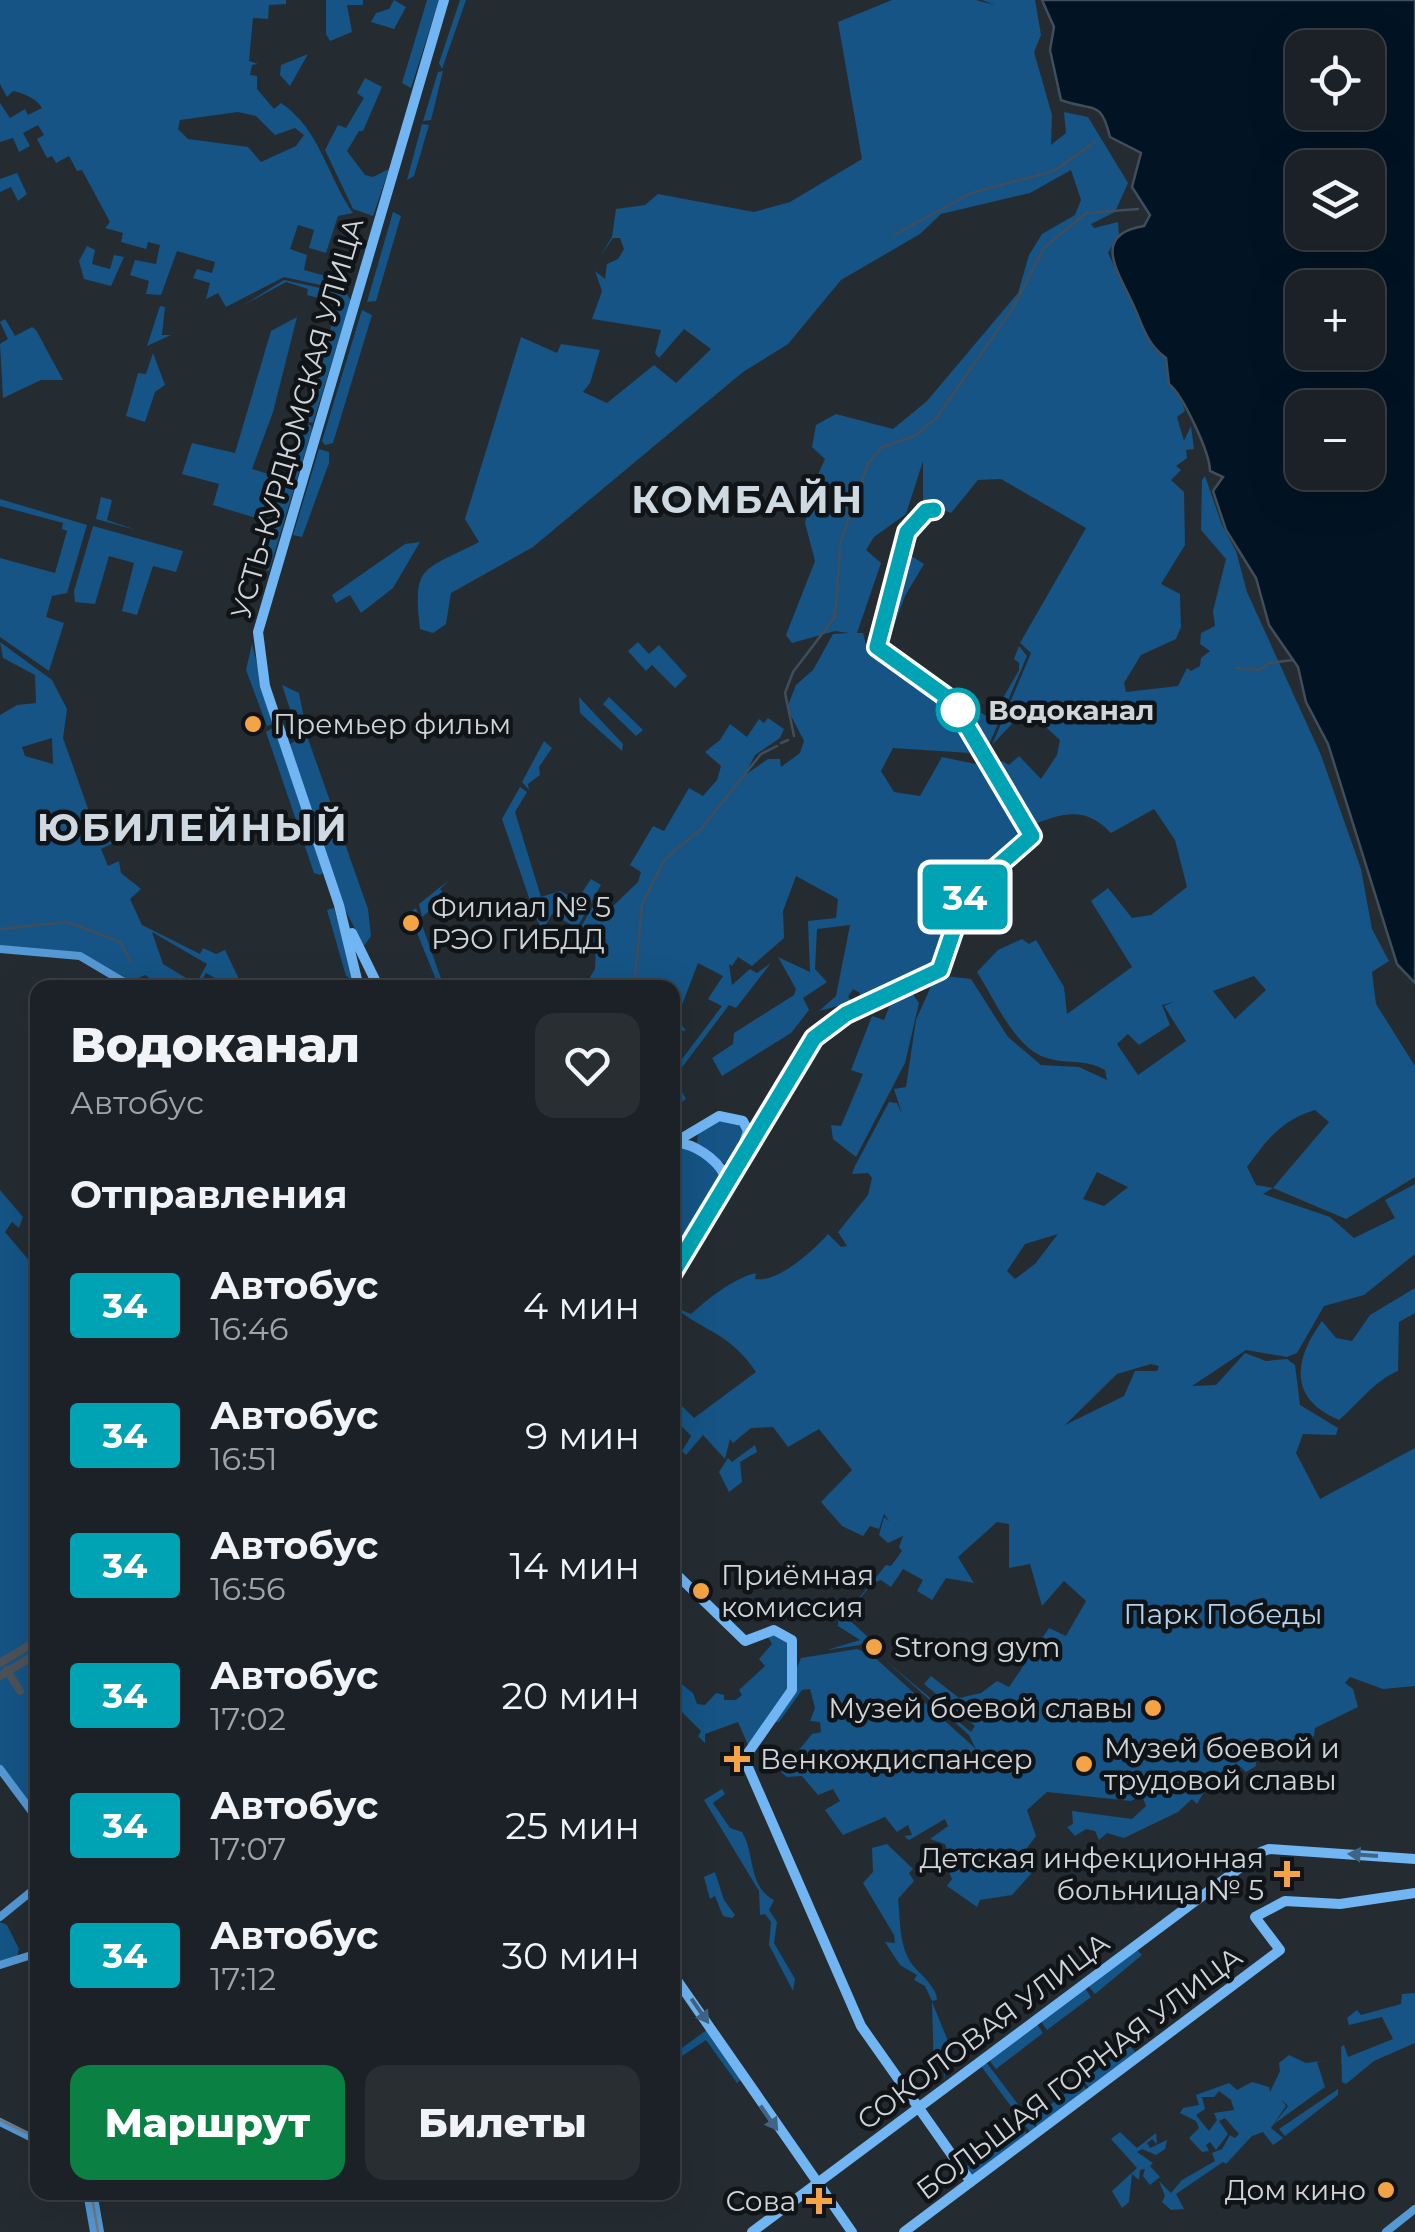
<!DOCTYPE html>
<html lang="ru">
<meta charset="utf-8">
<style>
body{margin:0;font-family:Montserrat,sans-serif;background:#282e32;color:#f1f3f6;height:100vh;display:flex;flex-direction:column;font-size:38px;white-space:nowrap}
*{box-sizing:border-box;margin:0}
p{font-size:32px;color:#a0a3a7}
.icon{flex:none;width:55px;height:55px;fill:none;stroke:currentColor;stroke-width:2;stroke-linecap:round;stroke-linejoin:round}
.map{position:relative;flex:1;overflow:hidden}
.panel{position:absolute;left:30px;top:980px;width:650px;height:1220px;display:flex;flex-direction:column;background:#1b2126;border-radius:20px;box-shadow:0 10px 40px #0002,0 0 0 2px #393e43}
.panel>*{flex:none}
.badge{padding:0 20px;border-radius:8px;font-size:35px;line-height:65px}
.controls{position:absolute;left:1285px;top:30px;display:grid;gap:20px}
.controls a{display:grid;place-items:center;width:100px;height:100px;border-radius:20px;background:#1b2126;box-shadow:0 10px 40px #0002,0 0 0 2px #393e43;font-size:50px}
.map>.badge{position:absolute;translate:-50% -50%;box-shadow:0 0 0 5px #fff}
h2{padding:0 40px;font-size:38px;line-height:90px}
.round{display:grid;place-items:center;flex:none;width:105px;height:105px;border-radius:20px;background:#282e32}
.summary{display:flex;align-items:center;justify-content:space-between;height:170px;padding:0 40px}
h1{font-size:48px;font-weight:800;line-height:75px}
.button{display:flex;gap:20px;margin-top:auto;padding:20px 40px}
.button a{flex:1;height:115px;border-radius:20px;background:#0b8043;color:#fff;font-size:40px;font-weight:800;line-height:115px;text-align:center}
.button a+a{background:#282e32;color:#f1f3f6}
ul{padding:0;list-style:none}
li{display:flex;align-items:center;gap:30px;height:130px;padding:0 40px}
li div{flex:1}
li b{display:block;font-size:38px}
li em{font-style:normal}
li .badge{min-width:110px;font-weight:700;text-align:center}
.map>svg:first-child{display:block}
.green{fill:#155485;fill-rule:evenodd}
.water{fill:#021323;stroke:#404d5a;stroke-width:2.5;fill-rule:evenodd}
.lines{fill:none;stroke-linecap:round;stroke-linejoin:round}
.stream{stroke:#404d5a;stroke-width:2.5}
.taxiway{stroke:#4c5258;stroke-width:8}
.secondary{stroke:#5498d4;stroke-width:8}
.primary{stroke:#71b5f3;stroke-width:10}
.tram{stroke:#73797e;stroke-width:2.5}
.oneway{fill:#406485}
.line-casing{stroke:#fff;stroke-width:22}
.line{stroke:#00a3b4;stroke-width:15}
.stop-dot{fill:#fff;stroke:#00a3b4;stroke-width:5}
.poi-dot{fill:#f4a444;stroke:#101417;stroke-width:4}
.labels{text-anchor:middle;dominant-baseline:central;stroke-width:9;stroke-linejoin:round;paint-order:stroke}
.street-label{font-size:28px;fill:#d0d5d9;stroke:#101417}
.stop-label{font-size:28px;font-weight:bold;fill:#d0d5d9;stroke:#101417;text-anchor:start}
.poi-label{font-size:28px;fill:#d0d5d9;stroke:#101417;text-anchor:start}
.park-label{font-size:28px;fill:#b1d1ef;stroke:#101417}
.district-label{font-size:38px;font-weight:bold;letter-spacing:2.5px;fill:#cfd9e2;stroke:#101417}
</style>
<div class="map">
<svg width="1415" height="2232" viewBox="0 0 1415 2232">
<rect width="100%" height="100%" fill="#242c32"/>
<path class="green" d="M0,0H286V4L269,5L268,19L253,18L249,61L258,64L252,65L250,75L257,76V89L274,109L281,103C320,129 327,176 353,213L338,216L326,253L309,248L314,230L298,225L290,249L307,255L304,270L326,276L324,283L348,291L284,277L226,307L218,293L206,299L210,283L193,278L197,269L212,273L215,262L177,251L161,295L146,294L149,281L130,275L135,260L156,264L160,245L148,242L146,249L121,242L123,233L105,228L110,222L82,170L77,171L69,156L56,163L52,156L47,158L37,139L44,135L38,125L23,133L30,146L19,152L13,138L0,142V103L10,118L25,109L28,115L42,108C37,99 24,93 13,91L7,97L0,84ZM238,112L256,116L275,135L295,128L304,135L296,146L261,162L248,147L188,139L178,129L180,120Z
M326,0H363V5H347L352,32L330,41L326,34Z
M394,0L406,7L394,29L371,22L376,13L389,9Z
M427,0H439L411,88L402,83Z
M460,0H466L442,69L439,63Z
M892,0H976L994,5L982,0H1035L1041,35L1034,52L1052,115L1051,145L1066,133L1064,112L1088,117L1128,183L1115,212L1091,224L1094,228L1118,222L1119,234L1108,253L1154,349L1166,358L1169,385L1178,390L1185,411L1177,417L1184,441L1191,426L1194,449L1186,450L1187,458L1176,466L1181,470L1171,480L1184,492L1185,545L1161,584L1180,594L1181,627L1176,639L1141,655L1124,683L1126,692L1178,686L1187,668L1191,671L1200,666L1201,658L1210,651L1200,644L1201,633L1215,626L1213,611L1226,559L1201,530L1202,480L1205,476L1222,525L1236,551L1247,592L1321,755L1361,869L1372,929L1389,961L1372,972L1376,1004L1415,1066V1177L1346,1219L1273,1188L1263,1194L1330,1217L1354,1238L1395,1218L1385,1200L1415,1184V1254L1364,1295L1324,1306L1297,1353L1287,1357L1246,1350L1192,1386L1216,1385L1245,1353L1266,1361L1287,1359L1295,1365L1300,1405L1338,1428L1336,1435L1303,1434L1296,1453L1320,1499L1415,1448V1686L1383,1689L1350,1677L1345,1683L1353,1689L1358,1707L1315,1728L1314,1736L1297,1745L1255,1749L1256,1766L1246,1772L1236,1763L1227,1774L1231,1779L1223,1786L1210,1781L1197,1804L1192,1799L1178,1812L1124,1838L1107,1833L1099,1840L1095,1831L1086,1829L1075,1836L1067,1827L1073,1824L1072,1811L1132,1819L1146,1806L1142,1795L1131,1801L1047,1792L1027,1810L1036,1836L1027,1848L1038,1866L1012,1895L980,1900L977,1907L947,1886L952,1879L943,1856L948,1853L945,1844L930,1839L948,1826L945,1819L909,1840L904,1836L912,1835L908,1825L897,1832L885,1817L843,1835L825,1810L840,1801L833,1789L818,1795L802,1776L787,1777L781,1772L812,1734L821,1732L820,1722L810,1721L815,1708L810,1689L802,1690L779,1722H773L801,1658L857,1649L872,1655L976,1749L969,1735L886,1661L971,1732L975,1726L924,1684L931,1676L959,1698L981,1693L997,1681L1009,1687L1049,1628L1066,1636L1086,1601L1064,1581L1042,1606L1030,1564L1009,1568V1524L997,1522L958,1557L974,1583L946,1578L932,1600L917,1591L923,1580L903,1569L891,1587L881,1580L873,1583L845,1616L869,1638L860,1645L827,1650L860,1640L838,1626L839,1610L845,1615L886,1565L891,1566L902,1551L899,1547L903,1536L888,1543L879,1535L884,1517L889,1521L884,1514L879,1529L870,1526L863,1536L842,1526L821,1502L852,1470L819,1429L788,1447L773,1427L751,1428L733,1443L730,1439L725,1459L703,1435L686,1455L682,1451L691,1436L673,1417V1397L694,1418L756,1372C729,1332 706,1333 674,1307L691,1314C708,1299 732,1279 756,1273L755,1279C778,1283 813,1251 828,1234L841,1247L847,1246L838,1232L868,1195L872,1178L868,1173L852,1174L855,1166L889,1102L897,1103L902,1114L894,1089L906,1087L916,1020L936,975L971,979L1008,1037L1041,1065L1079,1067L1107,1080L1105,1070C1084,1058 1065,1065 1044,1057C1013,1045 994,998 977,972L998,950L1022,939L1029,944L1036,940L1064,987L1067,1014L1132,967L1091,901L1108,888L1132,918L1151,915L1187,887L1175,840L1154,809L1111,833C1085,806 1064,813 1032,825L994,767L1002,761L1009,765L1019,756L1041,779L1057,755L1060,740L1026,709L992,745L1031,653L1020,643L1086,528L1001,479L978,480L951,513L923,502V461L906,514L874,537L866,550L881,563L857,633H863L866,645L878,630L905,552L924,564L905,596L884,652L991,719L1019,670V663L1014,659L1019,646L1027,656L985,754L893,748L881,771L894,792L920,796L942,757L985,766L1029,834L964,894L956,925L936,970L858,1005L860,993L853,989L848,997L853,1002L819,1011L836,996L850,925L817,929L815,969L827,982L803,998L809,1010L791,1033L722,1076L712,1058L733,1044L734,1033L794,995L796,989L778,957L810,972L808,921L836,918L838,899L796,876L783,911L784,938L752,966L738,957L732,966L729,964L732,985L750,969L757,973L771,963L736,1008L729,1005L674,1078L686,1099L673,1108V1071L722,1006L708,999L723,976L698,963L677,1018L686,1031L676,1029L673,1039L672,988L584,987L595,969L596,944L577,934L597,899L611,908L638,882L641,872L630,865L653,826L664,831L689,788L703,796L717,780L721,766L705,752L720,740L730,724L747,737L759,719L764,723L768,718L784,729L780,738L755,755L745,775L768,759H780L781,767L800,753L804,741L787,708L796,685L813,670L833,634L849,633L835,631L792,643L786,635L815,561L805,523L812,488L825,459L812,447L816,425L836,414L893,429L927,401L1018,293L1029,255L1042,234L1075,215L1081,200L1071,170L1030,193L941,214L920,234L841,280L788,344L743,372L533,547L451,593L446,624L433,633L420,629C412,563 424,571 479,542L465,519L521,337L557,353L561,344L600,350L590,383L583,392L607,403L654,365L676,383L711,349L684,329L659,358L655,353L661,330L592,319L602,291L595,271L605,279L607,264L618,259L624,249L620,238H613L600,257L612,237L616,209L645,205L658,194L754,212L790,202L862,159L838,22ZM1254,976L1266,990L1235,1019L1213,991ZM1173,1002L1164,1006L1186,1041L1138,1075L1117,1044L1128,1034L1139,1045L1170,1025L1162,1005ZM1315,1110L1329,1122L1273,1188L1256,1185L1247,1167C1266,1141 1281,1120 1315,1110ZM1097,1172L1128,1187L1104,1206L1083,1199ZM1058,1234L1035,1264L1015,1279L1007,1271L1025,1244ZM1151,1364L1159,1366L1157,1371H1135L1124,1396L1065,1425L1117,1374Z
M308,54L290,86L280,75L281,65Z
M443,71L431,120L423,121L438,72Z
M365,78L382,87L363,131H359L347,151L365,175L373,177L389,169L373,216L353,209L325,150L338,125L346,128L364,98L357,93Z
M422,124L429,125L414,176L407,180Z
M17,173L27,194L18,201L11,187L0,192V179Z
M393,212L401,216L376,301L367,302Z
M87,246L95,250L92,264L110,269L114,255L124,257L111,286L84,279L79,261Z
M284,280L347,294L351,301L313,423L304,421L338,303L307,295L308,289L286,282L242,306Z
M160,306L165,307L162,335H171L147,346Z
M362,310L372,315L333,443L325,445L322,441Z
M297,317L273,412L252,469L281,478L266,521L213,505L219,484L182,474L192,443L235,453L271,331Z
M5,319L15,336L32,327L36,330L63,380H41L3,398L0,344L8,339L0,322Z
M153,353L165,385L155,392L145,422L126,416L138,373L146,374Z
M299,425H311L312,430L269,571L259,566Z
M319,449L329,452V463L302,537L293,535Z
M101,497L112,500L107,520L136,530L96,519Z
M0,499L87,525L67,593L52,596L46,617L64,623L49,671L0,637V558L55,573L67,531L62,529L63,523L0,506Z
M93,526L183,551L176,572L153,566L137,615L122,611L134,563L109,556L95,604L75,602L74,591Z
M420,542L393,588L361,613L350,595L336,603L332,595L405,544Z
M0,642L52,680L67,709L63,738L97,834L113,843L101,849L108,866L119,861L121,873L141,889L130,899L142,925L200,954L203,948L216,954L225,950L239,979L251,987H231L206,973L198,987H162L145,975L130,982L83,954L0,946V715L17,705L36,703L35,675L3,658ZM52,738L53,764L25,756L22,747ZM152,932L207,964L196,984L163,964Z
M638,642L649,654L659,645L687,676L675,688L652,665L646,671L628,651Z
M252,644L273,724L267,726L246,670Z
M282,685L299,693L306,729L297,730Z
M579,697L623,744L622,751L580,713Z
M609,697L643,730L636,736L603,704Z
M274,727L323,873L320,875L314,873L266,732Z
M306,733L368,909L371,936L364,946L341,902L289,745Z
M544,741L552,748L539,767L540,775L528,784L529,790L522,782Z
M520,787L527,792L515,812L541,897L560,891L577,900L591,879L601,885L577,928L552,914L543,930L536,918L502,819Z
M449,880L440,889L446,897L422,917L419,904Z
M334,908L354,977L351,979L346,976L327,910Z
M416,908L444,987H439L409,913Z
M908,987L919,1003L905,1063L856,1157L833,1139L831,1125L841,1126L863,1074L851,1070L872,1016L884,1020L890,1005L883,998Z
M714,1121L738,1122L745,1133L731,1163H723L697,1143L698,1132Z
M682,1144L719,1169L722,1178L673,1268V1147Z
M0,1190L23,1217L19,1228L12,1222L5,1232L37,1270V1817L0,1766Z
M1415,1288V1313L1399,1322L1398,1371C1374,1381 1359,1403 1339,1420C1289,1399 1293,1361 1322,1321L1336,1338L1352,1341L1370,1315Z
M755,1445L757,1452L740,1462L742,1482L729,1492L719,1472L728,1458L732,1462Z
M773,1632L788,1639L790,1689L745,1755L741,1752L748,1745L738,1722L705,1734V1743L698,1736L701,1731L673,1703L672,1677L693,1693L697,1704L705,1705L716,1693L724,1695V1700H736L742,1695L739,1690L765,1666L759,1659L772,1644L766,1634Z
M722,1789L725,1794L713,1803L730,1828L742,1832C755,1853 748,1887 774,1900L769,1910L777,1922L774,1943L795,1979L793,1991L769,1945L771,1922L765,1914L760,1915L759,1891L704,1800Z
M887,1844L913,1869L909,1873L914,1881L898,1899C901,1923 898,1951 917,1970C926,1979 937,1990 937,2000L932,2001L925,1986L914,1980L917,1975L900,1965L885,1942L895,1943L894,1935L863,1883L873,1872L872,1848Z
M715,1872L724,1900L735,1915L732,1918L723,1916L715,1896L710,1899L704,1877Z
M0,1922L7,1925L19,1949L17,1957L0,1963Z
M1136,1949L1142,1955L1095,1994L1088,1986Z
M1085,1988L1091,1997L1047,2030L1040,2020Z
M1415,1993V2043L1374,2061L1346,2084L1342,2082L1341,2047L1344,2045L1348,2057L1393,2039L1382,2017L1349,2025L1347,2018L1357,2010L1361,2015L1401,2004L1402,1994Z
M932,2002L948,2041L944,2083V2051L937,2056L934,2074Z
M1037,2024L1043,2033L996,2069L989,2060Z
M708,2029L744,2077L737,2083L706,2040L673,2062L672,2055Z
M1130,2046L1136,2053L1089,2088L1083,2080Z
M1289,2055L1306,2063L1329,2060L1317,2062L1325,2087L1274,2124L1288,2106L1281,2099L1286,2106L1271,2128L1283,2138L1273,2145L1263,2132L1252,2136L1226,2164L1223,2162L1176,2194L1184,2209L1171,2210L1162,2202L1165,2196L1159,2181L1171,2193L1182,2180L1215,2161L1212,2153L1222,2149L1230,2135L1235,2138L1239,2134L1225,2118L1219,2121L1228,2134L1216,2150L1210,2142L1206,2145L1209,2151L1202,2152L1189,2138L1199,2128L1196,2121L1180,2113L1183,2108L1199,2105L1196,2095L1229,2083L1237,2090L1252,2082L1269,2087L1270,2092L1280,2071L1279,2063ZM1219,2091L1231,2100L1234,2110L1214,2113L1217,2120L1209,2131L1196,2115L1205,2109L1202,2097H1214Z
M986,2062L1036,2128L1030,2132L981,2066Z
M1081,2082L1087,2090L1039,2128L1031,2119Z
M1338,2089V2095L1285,2136L1279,2129Z
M1021,2126L1028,2135L971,2177L964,2168Z
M1120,2132L1137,2148L1156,2133L1157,2144L1152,2139L1147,2143L1150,2148L1167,2140L1165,2149L1156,2155L1142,2149L1137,2152L1153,2163L1150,2166L1160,2177L1150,2185L1143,2176L1145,2169L1140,2170L1139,2180L1132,2174L1129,2202L1122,2208L1112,2191L1137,2168L1111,2139Z"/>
<path class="water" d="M1042,0H1415V983L1397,964L1328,744L1306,702L1298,667L1269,625L1256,578L1226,530L1213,491L1223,477L1210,471C1210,453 1183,395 1169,384L1166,358C1144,342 1142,321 1130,298C1115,267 1094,234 1144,226L1150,215L1132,187L1141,153L1110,137C1101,99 1094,112 1061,100L1050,50L1054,27ZM1302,48H1368V112H1302ZM1302,168H1368V232H1302ZM1302,288H1368V352H1302ZM1302,408H1368V472H1302Z"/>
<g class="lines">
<path class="stream" d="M894,235L971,193L1054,171L1095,142
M840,544L868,464L882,447L915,436L937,417L1013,308L1044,248L1086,213L1138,209
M1236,668L1259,670L1269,663L1293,660
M794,736L785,693L793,672L835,617L840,549
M781,743L788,740
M0,929L67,922L120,942L131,962
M635,978L642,905L665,859L701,829L761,754L777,746"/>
<path class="taxiway" d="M0,1663L38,1640
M7,1670L20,1691
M0,1676L38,1653"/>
<path class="secondary" d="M0,949L80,956L134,988
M0,1769L38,1820
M0,1917L38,1886
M0,1965L38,1953
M0,2122L38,2141
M87,2192L94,2232
M93,2192L100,2232
M1386,2232L1415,2209"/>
<path class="primary" d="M352,933L379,988
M359,988L339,905L265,686L258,632L444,0
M676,1143C694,1143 716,1159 724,1174L722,1186
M672,1144L719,1116L743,1121L748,1131L737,1165L672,1274
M672,1570L745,1641L774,1630L792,1640V1690L748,1753L747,1765L861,2026L971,2182
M672,1973L852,2232
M752,2232L1261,1852L1269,1849L1415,1859
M904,2232L1280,1950L1255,1917L1285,1901L1340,1904L1415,1893"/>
<path class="tram" d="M0,2120L38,2138
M91,2192L98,2232"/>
</g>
<defs><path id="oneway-solid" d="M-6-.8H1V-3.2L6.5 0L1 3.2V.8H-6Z" transform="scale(2.5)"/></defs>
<g class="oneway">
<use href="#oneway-solid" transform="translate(1363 1855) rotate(-176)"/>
<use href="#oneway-solid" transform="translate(700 2011) rotate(55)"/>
<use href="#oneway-solid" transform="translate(769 2118) rotate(55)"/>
</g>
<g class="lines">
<defs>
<path id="line" d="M672,1274L814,1038L846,1014L940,970L966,894L1032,836L952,701L877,647L907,532L926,511L934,510"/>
</defs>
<use href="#line" class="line-casing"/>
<use href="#line" class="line"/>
</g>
<circle class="stop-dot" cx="958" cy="710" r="20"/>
<g class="poi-dot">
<circle cx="253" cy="724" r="10"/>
<circle cx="411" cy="923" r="10"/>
<circle cx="701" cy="1591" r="10"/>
<circle cx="874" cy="1647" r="10"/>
<circle cx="1153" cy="1708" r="10"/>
<path d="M732 1744h10v10h10v10h-10v10h-10v-10h-10v-10h10z"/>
<circle cx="1084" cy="1764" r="10"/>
<path d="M1282 1859h10v10h10v10h-10v10h-10v-10h-10v-10h10z"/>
<circle cx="1386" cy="2190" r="10"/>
<path d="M814 2186h10v10h10v10h-10v10h-10v-10h-10v-10h10z"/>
</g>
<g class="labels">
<g class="street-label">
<text transform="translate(297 418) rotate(-74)">УСТЬ-КУРДЮМСКАЯ УЛИЦА</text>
<text transform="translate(983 2031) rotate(-37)">СОКОЛОВАЯ УЛИЦА</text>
<text transform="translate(1079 2073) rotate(-37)">БОЛЬШАЯ ГОРНАЯ УЛИЦА</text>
</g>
<g class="stop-label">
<text x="988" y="710">Водоканал</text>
</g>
<g class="poi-label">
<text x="273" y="724">Премьер фильм</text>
<text x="431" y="907">Филиал № 5<tspan x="431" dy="32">РЭО ГИБДД</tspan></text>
<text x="721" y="1575">Приёмная<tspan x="721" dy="32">комиссия</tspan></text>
<text x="894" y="1647">Strong gym</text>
<text x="1133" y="1708" text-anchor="end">Музей боевой славы</text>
<text x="1104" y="1748">Музей боевой и<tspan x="1104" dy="32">трудовой славы</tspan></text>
<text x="760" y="1759">Венкождиспансер</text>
<text x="1264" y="1858" text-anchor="end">Детская инфекционная<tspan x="1264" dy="32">больница № 5</tspan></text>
<text x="1366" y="2190" text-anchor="end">Дом кино</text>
<text x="796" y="2201" text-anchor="end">Сова</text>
</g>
<g class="park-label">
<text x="1223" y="1614">Парк Победы</text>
</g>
<g class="district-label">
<text x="748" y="499">КОМБАЙН</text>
<text x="193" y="827">ЮБИЛЕЙНЫЙ</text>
</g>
</g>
</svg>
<div class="controls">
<a><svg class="icon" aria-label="locate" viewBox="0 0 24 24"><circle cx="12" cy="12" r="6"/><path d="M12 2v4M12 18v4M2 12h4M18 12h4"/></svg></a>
<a><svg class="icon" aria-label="layers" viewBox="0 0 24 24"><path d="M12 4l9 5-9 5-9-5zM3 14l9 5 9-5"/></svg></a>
<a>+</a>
<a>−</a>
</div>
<b class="badge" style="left:965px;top:897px;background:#00a3b4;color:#fff">34</b>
<section class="panel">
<div class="summary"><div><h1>Водоканал</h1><p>Автобус</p></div><a class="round"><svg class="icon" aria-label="heart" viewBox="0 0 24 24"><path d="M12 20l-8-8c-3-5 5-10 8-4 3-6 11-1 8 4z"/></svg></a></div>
<h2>Отправления</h2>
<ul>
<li><span class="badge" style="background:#00a3b4;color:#fff">34</span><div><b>Автобус</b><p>16:46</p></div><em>4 мин</em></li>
<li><span class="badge" style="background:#00a3b4;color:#fff">34</span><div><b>Автобус</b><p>16:51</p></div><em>9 мин</em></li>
<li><span class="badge" style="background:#00a3b4;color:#fff">34</span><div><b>Автобус</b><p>16:56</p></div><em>14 мин</em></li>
<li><span class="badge" style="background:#00a3b4;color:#fff">34</span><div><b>Автобус</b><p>17:02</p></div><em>20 мин</em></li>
<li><span class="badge" style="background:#00a3b4;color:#fff">34</span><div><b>Автобус</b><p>17:07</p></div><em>25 мин</em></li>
<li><span class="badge" style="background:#00a3b4;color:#fff">34</span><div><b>Автобус</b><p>17:12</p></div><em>30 мин</em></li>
</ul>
<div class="button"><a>Маршрут</a><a>Билеты</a></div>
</section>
</div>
